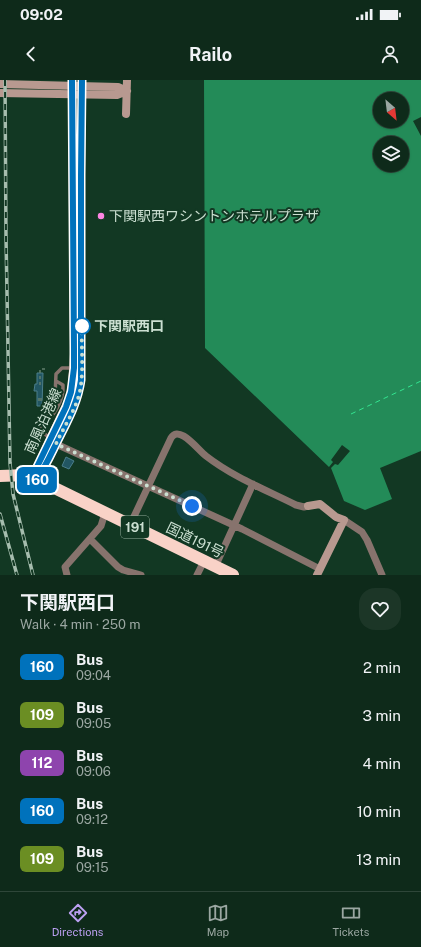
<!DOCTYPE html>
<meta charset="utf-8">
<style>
body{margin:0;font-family:"Public Sans","Noto Sans JP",sans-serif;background:#1c3627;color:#f1f3f6;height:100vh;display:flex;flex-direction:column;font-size:15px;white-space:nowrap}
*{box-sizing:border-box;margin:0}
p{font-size:13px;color:#9ba7a2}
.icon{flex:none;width:22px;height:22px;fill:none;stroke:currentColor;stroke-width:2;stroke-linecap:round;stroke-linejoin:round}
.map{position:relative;height:495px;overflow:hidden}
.panel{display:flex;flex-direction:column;background:#0e2a1a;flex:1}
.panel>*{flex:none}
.badge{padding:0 8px;border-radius:6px;font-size:14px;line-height:26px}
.needle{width:26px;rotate:152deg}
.fabs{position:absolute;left:373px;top:12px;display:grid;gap:8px}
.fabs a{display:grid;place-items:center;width:36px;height:36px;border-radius:50%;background:#0e2a1a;box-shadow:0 1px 3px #0004,0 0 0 1px #2e4639;font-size:20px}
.you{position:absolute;width:20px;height:20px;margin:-10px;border:3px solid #fff;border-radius:50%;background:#1a73e8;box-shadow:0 0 0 6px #1a73e833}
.map>.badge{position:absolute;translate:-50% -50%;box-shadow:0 0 0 2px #fff}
.round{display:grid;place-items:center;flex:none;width:42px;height:42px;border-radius:16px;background:#1c3627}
.head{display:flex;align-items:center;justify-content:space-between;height:68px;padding:0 20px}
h1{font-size:19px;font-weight:700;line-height:30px}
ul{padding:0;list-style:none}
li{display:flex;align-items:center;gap:12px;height:48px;padding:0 20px}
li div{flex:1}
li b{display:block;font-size:15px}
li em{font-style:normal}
li .badge{min-width:44px;font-weight:700;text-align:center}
.status{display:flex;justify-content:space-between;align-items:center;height:28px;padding:0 20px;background:#0e2a1a;direction:ltr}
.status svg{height:11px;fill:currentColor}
header{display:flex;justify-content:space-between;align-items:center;height:52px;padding:0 20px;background:#0e2a1a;font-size:18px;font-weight:700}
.dock{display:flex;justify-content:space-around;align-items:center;height:56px;border-top:1px solid #2e4639;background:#0e2a1a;font-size:11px;color:#9ba7a2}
.dock a{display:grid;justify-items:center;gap:2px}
.dock .active{color:#bca0f2}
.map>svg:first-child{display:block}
.water{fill:#238b58;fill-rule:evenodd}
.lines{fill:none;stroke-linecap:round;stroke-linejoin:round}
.ferry{stroke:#33e590;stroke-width:1;stroke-dasharray:5 4;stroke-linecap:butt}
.building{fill:#225662;stroke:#4b7e8b}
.path{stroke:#607e6c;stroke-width:1.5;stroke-dasharray:3 3;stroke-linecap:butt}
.lane{stroke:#87736d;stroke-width:3.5}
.street{stroke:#87736d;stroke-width:7}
.secondary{stroke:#b89990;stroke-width:8}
.highway{stroke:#f9d2c7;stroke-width:12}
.rail-casing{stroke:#a6bdae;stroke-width:3.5}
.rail{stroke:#123823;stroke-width:2;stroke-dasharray:6;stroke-linecap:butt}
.line-casing{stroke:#fff;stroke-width:9}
.line{stroke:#0072bc;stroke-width:6}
.walk{stroke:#cbdfd1;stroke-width:4;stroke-dasharray:0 7.2}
.poi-dot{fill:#fd86e2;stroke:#123823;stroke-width:1.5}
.stop-dot{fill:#fff;stroke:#0072bc;stroke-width:2}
.labels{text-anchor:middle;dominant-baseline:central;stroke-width:4;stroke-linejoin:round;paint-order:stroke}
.shield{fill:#123823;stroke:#94ad9d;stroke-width:1}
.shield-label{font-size:13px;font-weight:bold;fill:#cbdfd1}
.poi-label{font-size:14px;fill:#cbdfd1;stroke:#123823;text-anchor:start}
.stop-label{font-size:14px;font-weight:bold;fill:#cbdfd1;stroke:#123823;text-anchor:start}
.street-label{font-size:14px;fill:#cbdfd1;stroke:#123823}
</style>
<div class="status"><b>09:02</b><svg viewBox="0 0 49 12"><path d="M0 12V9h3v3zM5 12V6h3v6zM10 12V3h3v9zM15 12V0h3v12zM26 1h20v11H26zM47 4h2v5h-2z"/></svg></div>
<header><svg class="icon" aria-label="back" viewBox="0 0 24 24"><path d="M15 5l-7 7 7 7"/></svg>Railo<svg class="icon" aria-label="person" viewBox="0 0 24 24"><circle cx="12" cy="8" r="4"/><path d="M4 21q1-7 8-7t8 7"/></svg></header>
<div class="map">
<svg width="421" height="495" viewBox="0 0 421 495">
<rect width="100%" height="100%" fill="#123823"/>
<path class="water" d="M204,0H421V37L413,41L421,56V371L380,388L392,419L365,430L344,421L331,388L335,384L338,385L350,371L342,365L331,380L333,382L329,387L205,268ZM380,19H402V41H380ZM380,63H402V85H380Z"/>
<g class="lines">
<path class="ferry" d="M351,334L421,301"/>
</g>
<path class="building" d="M37,293H43L42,326H37V311H34L35,304H37Z
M66,377L74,381L69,389L62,386Z"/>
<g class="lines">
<path class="path" d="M40,305V289H46
M39,321V317
M41,321V317"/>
<path class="lane" d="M42,344C54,338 64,319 63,305L56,301
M51,358L41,352L40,347L53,322L55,316L56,294L62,288H74"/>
<path class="street" d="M56,364L242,449L320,489
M344,440L362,452L367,460L382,495
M130,445L171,358C179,344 198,370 206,376C233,397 266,410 296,425L304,427L308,426
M90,459L118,487L123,490L141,495
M215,487L253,404
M67,495L65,487L101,446L105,433
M197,495L204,481"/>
<path class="secondary" d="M0,4L118,7L127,11
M0,13L117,15L127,11
M126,34L127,0
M36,400C45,388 51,374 58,360C68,340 78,322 81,300V95L82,0
M36,400L35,391L69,319L72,305L74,274L72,0
M308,426L320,424L336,437L344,440L317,495"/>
<path class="highway" d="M0,396L26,395L32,397L233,495"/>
<defs>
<path id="rail" d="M5,0L6,157L10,383L13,414L33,495
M0,434L17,495"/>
</defs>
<use href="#rail" class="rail-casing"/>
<use href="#rail" class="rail"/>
</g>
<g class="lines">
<defs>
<path id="line" d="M72,0L74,268V288L71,312L66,327L35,391L36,400C45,388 51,374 58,360C68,340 78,322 81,300V95L82,0"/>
</defs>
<use href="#line" class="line-casing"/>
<use href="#line" class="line"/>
<path class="walk" d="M82,246C81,267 84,290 80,311C76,330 64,346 56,364L192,426"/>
</g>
<circle class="poi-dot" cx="101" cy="136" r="4"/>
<circle class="stop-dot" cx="82" cy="246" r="8"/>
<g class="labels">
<rect class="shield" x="121" y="436" width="28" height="22" rx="3"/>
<g class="shield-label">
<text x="135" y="447">191</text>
</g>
<g class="poi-label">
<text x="109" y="136">下関駅西ワシントンホテルプラザ</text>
</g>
<g class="stop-label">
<text x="94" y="246">下関駅西口</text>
</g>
<g class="street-label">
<text transform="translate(43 341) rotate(-66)">南風泊港線</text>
<text transform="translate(195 460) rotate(26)">国道191号</text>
</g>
</g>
</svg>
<div class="fabs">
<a><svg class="needle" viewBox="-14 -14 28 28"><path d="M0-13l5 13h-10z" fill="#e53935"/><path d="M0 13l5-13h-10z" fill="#9ba7a2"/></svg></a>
<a><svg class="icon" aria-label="layers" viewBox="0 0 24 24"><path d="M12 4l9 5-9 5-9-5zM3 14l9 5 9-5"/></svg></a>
</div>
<div class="you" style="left:192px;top:426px"></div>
<b class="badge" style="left:37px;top:400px;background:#0072bc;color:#fff">160</b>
</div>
<section class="panel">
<div class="head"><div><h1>下関駅西口</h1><p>Walk · 4 min · 250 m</p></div><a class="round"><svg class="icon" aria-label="heart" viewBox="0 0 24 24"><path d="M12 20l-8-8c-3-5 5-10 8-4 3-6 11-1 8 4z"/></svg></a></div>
<ul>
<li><span class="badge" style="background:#0072bc;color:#fff">160</span><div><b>Bus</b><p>09:04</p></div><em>2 min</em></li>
<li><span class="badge" style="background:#6b8e23;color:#fff">109</span><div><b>Bus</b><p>09:05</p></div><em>3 min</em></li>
<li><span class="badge" style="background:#8e44ad;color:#fff">112</span><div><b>Bus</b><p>09:06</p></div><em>4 min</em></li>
<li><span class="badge" style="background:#0072bc;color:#fff">160</span><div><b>Bus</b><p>09:12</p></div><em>10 min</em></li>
<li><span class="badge" style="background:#6b8e23;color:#fff">109</span><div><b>Bus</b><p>09:15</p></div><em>13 min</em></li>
</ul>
</section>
<nav class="dock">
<a class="active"><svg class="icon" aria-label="directions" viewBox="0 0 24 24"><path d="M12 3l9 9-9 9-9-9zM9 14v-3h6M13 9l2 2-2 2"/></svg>Directions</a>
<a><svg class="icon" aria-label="map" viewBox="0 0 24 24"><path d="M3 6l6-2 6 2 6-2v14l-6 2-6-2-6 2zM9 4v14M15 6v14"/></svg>Map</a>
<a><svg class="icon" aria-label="tickets" viewBox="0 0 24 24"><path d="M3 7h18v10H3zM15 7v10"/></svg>Tickets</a>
</nav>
